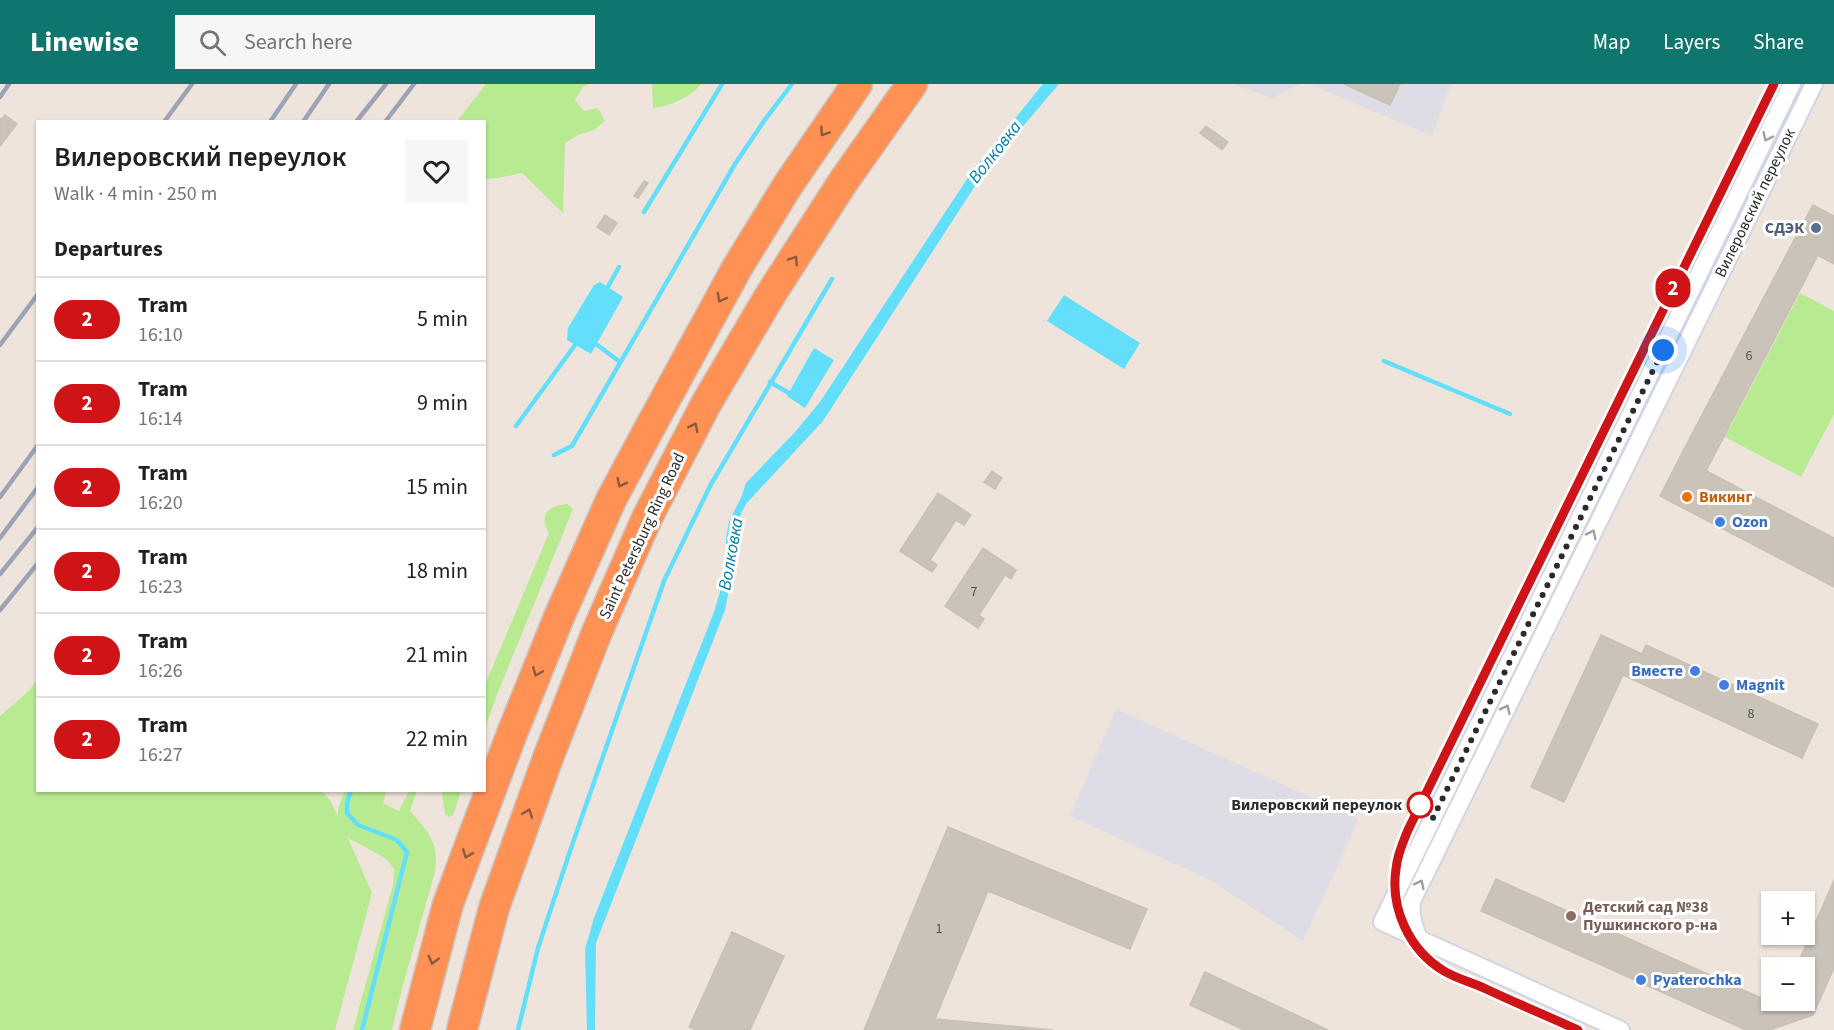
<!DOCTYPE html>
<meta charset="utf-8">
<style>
body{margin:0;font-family:"Source Sans 3",sans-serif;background:#f6f6f6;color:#202124;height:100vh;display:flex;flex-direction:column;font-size:22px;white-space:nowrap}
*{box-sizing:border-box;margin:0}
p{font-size:20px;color:#757577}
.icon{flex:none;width:33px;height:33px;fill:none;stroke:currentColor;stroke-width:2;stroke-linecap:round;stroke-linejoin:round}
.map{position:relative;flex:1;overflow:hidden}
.sheet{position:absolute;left:36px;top:36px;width:450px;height:672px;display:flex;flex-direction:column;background:#fff;border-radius:0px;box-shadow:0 2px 4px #0004}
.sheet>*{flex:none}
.badge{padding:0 12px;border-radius:20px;font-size:21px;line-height:39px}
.buttons{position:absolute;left:1761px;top:807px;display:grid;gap:12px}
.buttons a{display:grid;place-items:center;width:54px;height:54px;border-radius:0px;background:#fff;box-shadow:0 2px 4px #0004;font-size:30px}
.you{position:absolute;width:30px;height:30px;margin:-15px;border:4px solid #fff;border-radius:50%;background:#1a73e8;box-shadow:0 0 0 9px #1a73e833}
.map>.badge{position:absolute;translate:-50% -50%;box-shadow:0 0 0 3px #fff}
h2{padding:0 18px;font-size:22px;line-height:54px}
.round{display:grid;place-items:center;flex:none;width:63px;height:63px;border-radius:0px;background:#f6f6f6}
.summary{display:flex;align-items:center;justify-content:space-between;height:102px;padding:0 18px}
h1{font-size:28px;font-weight:600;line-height:45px}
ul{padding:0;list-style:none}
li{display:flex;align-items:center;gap:18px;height:84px;padding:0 18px;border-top:2px solid #e0e0e0}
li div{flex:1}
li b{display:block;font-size:22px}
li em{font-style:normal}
li .badge{min-width:66px;font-weight:700;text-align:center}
header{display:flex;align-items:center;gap:36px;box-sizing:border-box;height:84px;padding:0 30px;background:#0f766e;color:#fff}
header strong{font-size:28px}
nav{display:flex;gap:33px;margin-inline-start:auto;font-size:21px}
.search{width:420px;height:54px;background:#f6f6f6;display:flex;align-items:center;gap:15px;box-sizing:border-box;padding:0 21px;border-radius:0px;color:#757577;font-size:22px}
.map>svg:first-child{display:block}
.industrial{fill:#dedde6}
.green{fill:#b8ea92}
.water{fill:#64dffb}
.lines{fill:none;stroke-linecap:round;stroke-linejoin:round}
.stream{stroke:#64dffb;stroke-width:4.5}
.building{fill:#c9c3ba;stroke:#cac1b5;stroke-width:1.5}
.minor-casing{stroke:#d0d6e5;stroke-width:20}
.motorway-casing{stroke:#c8c8c8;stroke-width:33}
.minor{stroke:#fff;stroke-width:16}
.motorway{stroke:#ff9155;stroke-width:30}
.tram{stroke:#9da3b7;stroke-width:1.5}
.rail{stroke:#9da3b7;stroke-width:4.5}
.oneway{stroke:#8a593e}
.oneway2{stroke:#a0a0a0}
.line-casing{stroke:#fff;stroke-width:14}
.line{stroke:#ce1417;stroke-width:9}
.walk{stroke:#2b2b2b;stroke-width:6;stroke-dasharray:0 10.8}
.service-dot{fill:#5c6f8a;stroke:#fff;stroke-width:2}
.food-dot{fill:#e8710a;stroke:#fff;stroke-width:2}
.shop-dot{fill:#3f7fe0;stroke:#fff;stroke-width:2}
.stop-dot{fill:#fff;stroke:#ce1417;stroke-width:3}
.education-dot{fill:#8d6e63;stroke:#fff;stroke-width:2}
.labels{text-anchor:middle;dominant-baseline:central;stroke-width:6;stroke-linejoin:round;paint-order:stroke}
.number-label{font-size:14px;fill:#52514f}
.street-label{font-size:16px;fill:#2b2b2b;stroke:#fff}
.service-label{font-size:16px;font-weight:bold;fill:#4e5e75;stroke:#fff;text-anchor:end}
.food-label{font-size:16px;font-weight:bold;fill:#c56008;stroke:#fff;text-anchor:start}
.shop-label{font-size:16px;font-weight:bold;fill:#366cbe;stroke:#fff;text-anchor:start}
.stop-label{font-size:16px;font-weight:bold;fill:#2b2b2b;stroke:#fff;text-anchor:end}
.education-label{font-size:16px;font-weight:bold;fill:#785e54;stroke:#fff;text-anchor:start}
.water-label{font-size:18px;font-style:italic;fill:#007da9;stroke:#fff}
</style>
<header>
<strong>Linewise</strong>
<div class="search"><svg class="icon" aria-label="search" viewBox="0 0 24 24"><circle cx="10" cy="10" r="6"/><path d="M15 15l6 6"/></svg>Search here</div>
<nav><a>Map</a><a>Layers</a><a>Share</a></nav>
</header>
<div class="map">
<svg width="1834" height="946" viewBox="0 0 1834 946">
<rect width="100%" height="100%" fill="#eee4db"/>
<path class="industrial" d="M1232,0H1300L1273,14Z
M1309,0H1451L1432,52Z
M1116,625L1359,735L1303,857L1210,796L1070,732Z"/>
<path class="green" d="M486,0H589L583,3L575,16L584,27L598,24L605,37L594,46L578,51L565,59L563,129L522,89L498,94L485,95L484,38L457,37Z
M652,0H701C690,14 670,22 653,24Z
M1800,209L1834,227V330L1801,393L1725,353Z
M568,420L573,425L500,603L485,644V601L549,449C537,431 550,421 568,420Z
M37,596L38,706L322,707L329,715L338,732V724L345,707H386L383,719L399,727L409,707H417L410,727C429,748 439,759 435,788L403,901L392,946H353L393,801L394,785L385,774L348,754L372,809L335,946H0V632L28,608Z
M443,707H461L453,731L449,733L445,730L442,710Z"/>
<path class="water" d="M1043,0H1059L984,88L823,337L746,420L740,432L732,491L725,526L596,859L595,946H587L585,865L594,834L714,528L726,488V455L729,437L741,414L746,399L795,348L820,318L973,86Z
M600,198L623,213L591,270L567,256L568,244L594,201Z
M1064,211L1140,259L1124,285L1047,237Z
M814,264L834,276L805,324L787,312Z"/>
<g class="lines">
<path class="stream" d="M644,128L722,0
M605,208L619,183
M592,257L620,278
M1384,277L1510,330
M770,298L789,309
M516,342L578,257
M554,371L572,362L735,80L764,37L792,0
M351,706L347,719V729L358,741L397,756L407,768L362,946
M518,946L538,864L569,770L664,497L710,402L832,195"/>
</g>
<path class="building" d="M1344,0H1400L1390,21Z
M5,31L17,40L0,62V36Z
M1206,42L1228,58L1222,66L1200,49Z
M644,97L648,99L638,114L634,112Z
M1813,121L1834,132V180L1793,158Z
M605,131L617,139L609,151L597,143Z
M1793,158L1818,171L1706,387L1680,373Z
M1680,373L1834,454V503L1660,412Z
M992,387L1002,394L995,405L984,398Z
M938,409L971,431L964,441L956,436L930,476L937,481L932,488L900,467Z
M983,464L1016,486L1011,495L1005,491L979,531L984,535L978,544L945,522Z
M1601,551L1642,570L1646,561L1818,640L1802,674L1623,591L1564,718L1531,703Z
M948,743L1147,825L1130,865L988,807L935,935L1053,946H864Z
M1496,795L1761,914L1772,911V916H1804V884H1796L1834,796V884L1813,931L1770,946H1746L1481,827Z
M732,848L784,872L750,946H696L689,943Z
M1205,888L1328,946H1244L1190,921Z"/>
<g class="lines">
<defs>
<path id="minor" d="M1419,855C1414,842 1410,831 1412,817L1814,0
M1621,946L1382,838L1792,0"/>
<path id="motorway" d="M415,946L448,820L511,652L559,533L611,416L648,347L737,184L788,101L857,0
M462,946L494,824L548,674L597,548L647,434L706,320L771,210L843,98L912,0"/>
</defs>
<use href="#minor" class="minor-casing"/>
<use href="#motorway" class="motorway-casing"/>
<use href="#minor" class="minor"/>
<use href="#motorway" class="motorway"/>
<path class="tram" d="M1578,946C1547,932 1516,919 1486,905C1471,898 1454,894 1440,884C1391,851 1386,796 1408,746L1773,0"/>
<path class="rail" d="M0,13L9,0
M164,38L192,0
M270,38L296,0
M303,38L329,0
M356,38L386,0
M385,38L414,0
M0,261L38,210
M0,413L38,361
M0,454L38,403
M0,490L38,443
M0,526L38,479"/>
</g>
<defs><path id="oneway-chevron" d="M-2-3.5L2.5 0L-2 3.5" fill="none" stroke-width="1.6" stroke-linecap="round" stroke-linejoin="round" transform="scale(1.5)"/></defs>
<g class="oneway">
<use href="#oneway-chevron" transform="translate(824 48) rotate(124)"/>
<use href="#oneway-chevron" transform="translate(794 176) rotate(-57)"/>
<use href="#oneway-chevron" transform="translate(721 214) rotate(119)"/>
<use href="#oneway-chevron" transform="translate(694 343) rotate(-63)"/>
<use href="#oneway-chevron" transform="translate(621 399) rotate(117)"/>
<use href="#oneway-chevron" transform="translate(537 588) rotate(112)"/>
<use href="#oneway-chevron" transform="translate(528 729) rotate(-70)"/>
<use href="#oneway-chevron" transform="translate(467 770) rotate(111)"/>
<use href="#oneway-chevron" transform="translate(433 876) rotate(105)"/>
</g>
<g class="oneway2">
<use href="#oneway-chevron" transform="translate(1767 53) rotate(116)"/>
<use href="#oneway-chevron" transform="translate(1592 450) rotate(-64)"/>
<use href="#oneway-chevron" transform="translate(1506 625) rotate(-64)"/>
<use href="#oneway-chevron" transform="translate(1420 800) rotate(-64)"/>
</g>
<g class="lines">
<defs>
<path id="line" d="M1578,946C1547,932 1516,919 1486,905C1472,898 1457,895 1444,887C1409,866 1390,824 1396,785C1397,771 1403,758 1408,746L1774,0"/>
</defs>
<use href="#line" class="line-casing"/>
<use href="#line" class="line"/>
<path class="walk" d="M1420,721L1432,736L1663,266"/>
</g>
<circle class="service-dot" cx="1816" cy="144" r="6"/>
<circle class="food-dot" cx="1687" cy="413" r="6"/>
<g class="shop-dot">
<circle cx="1720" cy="438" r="6"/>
<circle cx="1695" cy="587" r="6"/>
<circle cx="1724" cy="601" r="6"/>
<circle cx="1641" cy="896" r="6"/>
</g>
<circle class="stop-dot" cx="1420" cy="721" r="12"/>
<circle class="education-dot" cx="1571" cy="832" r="6"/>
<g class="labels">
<g class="number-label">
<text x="1749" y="272">6</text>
<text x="974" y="508">7</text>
<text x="1751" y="630">8</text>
<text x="939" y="845">1</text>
</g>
<g class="street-label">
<text transform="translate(1755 119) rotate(-64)">Вилеровский переулок</text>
<text transform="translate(642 452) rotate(-65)">Saint Petersburg Ring Road</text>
</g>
<g class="service-label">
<text x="1804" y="144">СДЭК</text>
</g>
<g class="food-label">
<text x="1699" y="413">Викинг</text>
</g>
<g class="shop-label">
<text x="1732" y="438">Ozon</text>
<text x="1683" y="587" text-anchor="end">Вместе</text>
<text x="1736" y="601">Magnit</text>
<text x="1653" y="896">Pyaterochka</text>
</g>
<g class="stop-label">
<text x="1402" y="721">Вилеровский переулок</text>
</g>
<g class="education-label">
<text x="1583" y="823">Детский сад №38<tspan x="1583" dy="18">Пушкинского р-на</tspan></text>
</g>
<g class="water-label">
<text transform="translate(995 68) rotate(-52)">Волковка</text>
<text transform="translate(731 470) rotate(-80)">Волковка</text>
</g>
</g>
</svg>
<div class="buttons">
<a>+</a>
<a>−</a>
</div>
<div class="you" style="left:1663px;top:266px"></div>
<b class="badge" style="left:1673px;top:204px;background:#ce1417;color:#fff">2</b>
<section class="sheet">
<div class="summary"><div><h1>Вилеровский переулок</h1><p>Walk · 4 min · 250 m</p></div><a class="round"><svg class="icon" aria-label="heart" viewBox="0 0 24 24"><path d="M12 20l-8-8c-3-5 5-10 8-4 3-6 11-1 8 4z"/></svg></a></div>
<h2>Departures</h2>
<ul>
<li><span class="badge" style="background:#ce1417;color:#fff">2</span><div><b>Tram</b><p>16:10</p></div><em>5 min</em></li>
<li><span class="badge" style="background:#ce1417;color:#fff">2</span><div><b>Tram</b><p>16:14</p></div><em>9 min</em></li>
<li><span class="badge" style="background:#ce1417;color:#fff">2</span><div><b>Tram</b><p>16:20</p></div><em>15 min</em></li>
<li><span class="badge" style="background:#ce1417;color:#fff">2</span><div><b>Tram</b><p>16:23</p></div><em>18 min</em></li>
<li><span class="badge" style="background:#ce1417;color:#fff">2</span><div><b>Tram</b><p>16:26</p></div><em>21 min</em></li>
<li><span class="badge" style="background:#ce1417;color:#fff">2</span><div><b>Tram</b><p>16:27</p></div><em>22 min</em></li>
</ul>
</section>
</div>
